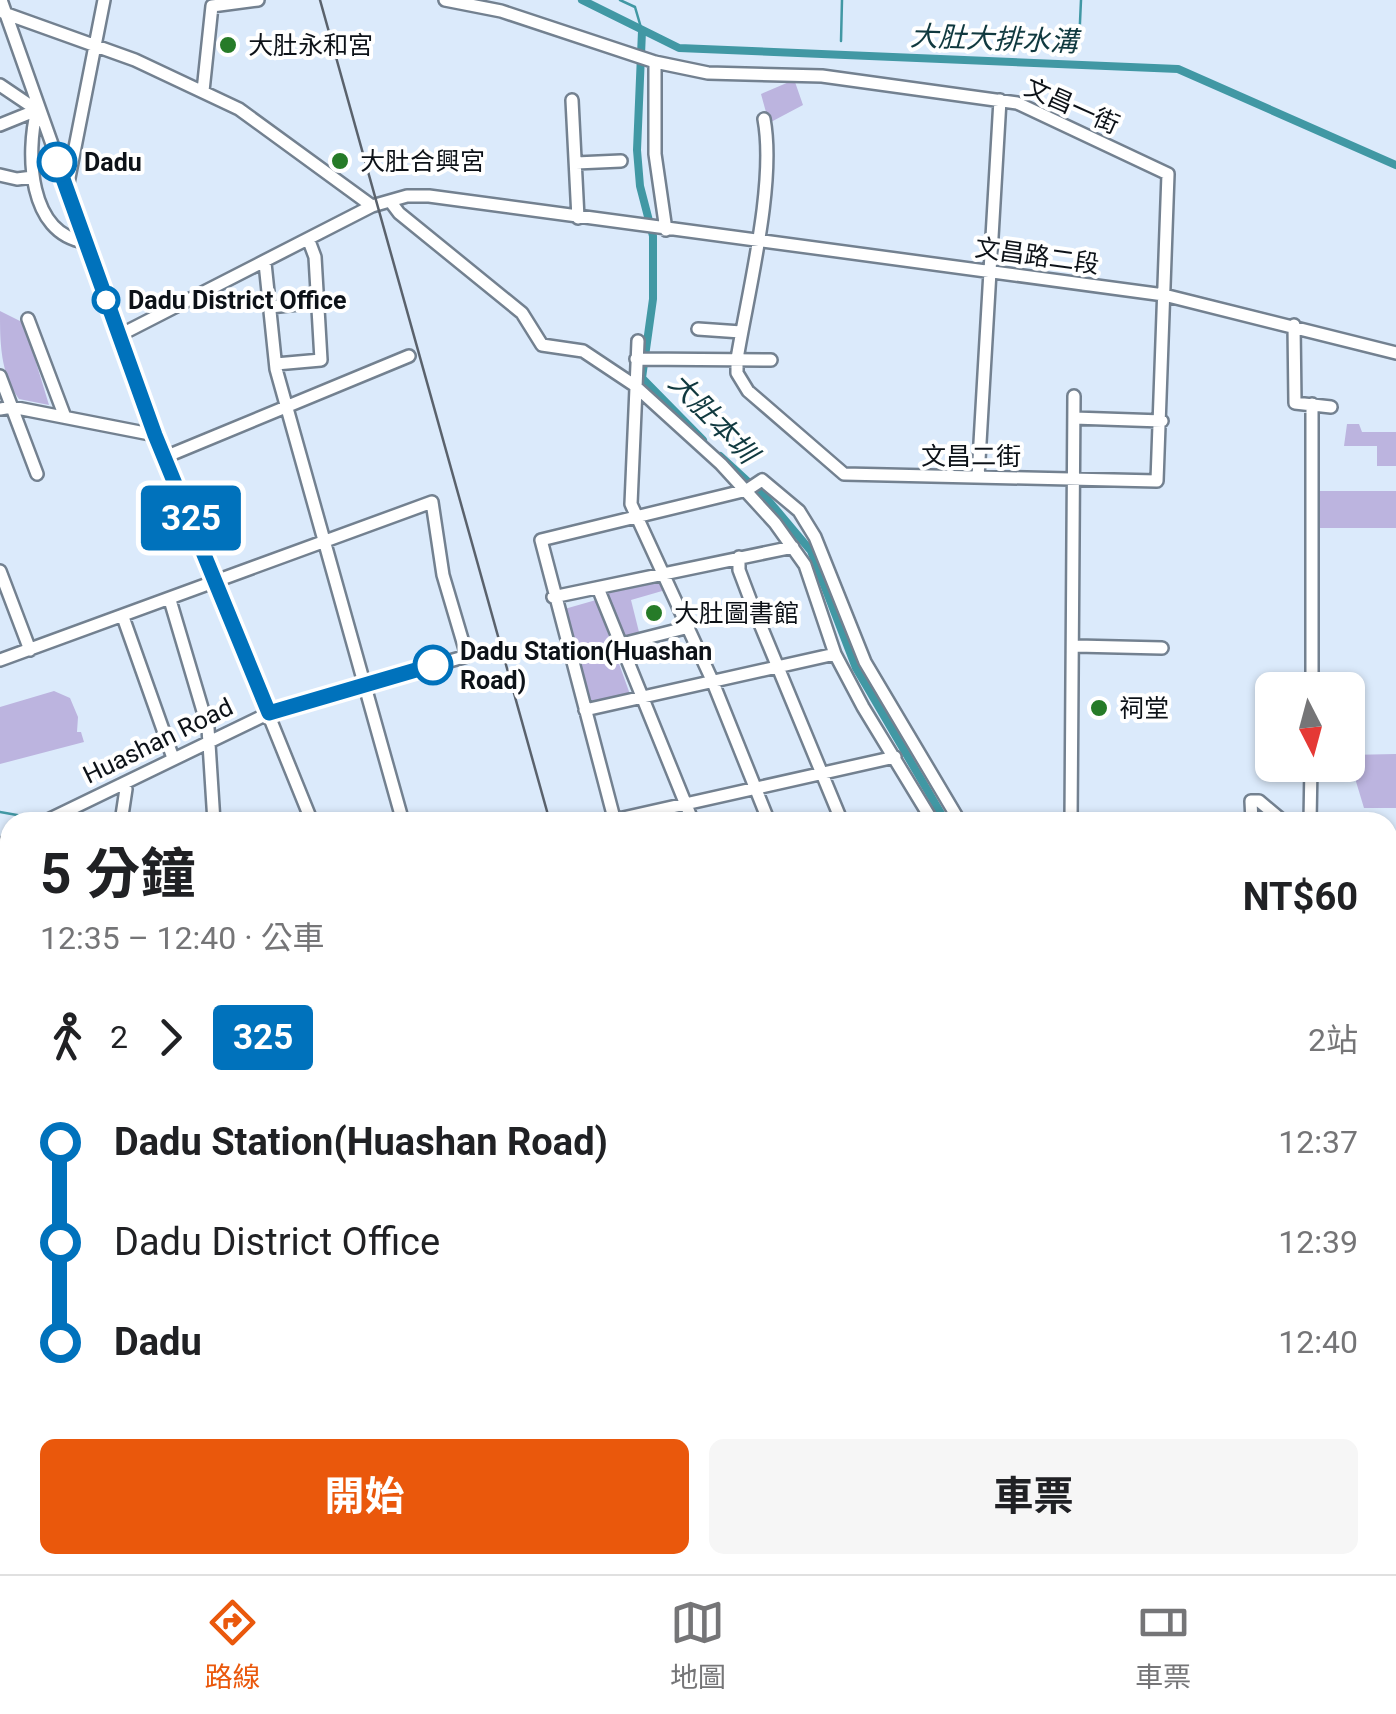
<!DOCTYPE html>
<html lang="zh-TW">
<meta charset="utf-8">
<style>
body{margin:0;font-family:Roboto,"Noto Sans TC",sans-serif;background:#f6f6f6;color:#202124;height:100vh;display:flex;flex-direction:column;font-size:38px;white-space:nowrap}
*{box-sizing:border-box;margin:0}
p{font-size:32px;color:#757577}
.icon{flex:none;width:55px;height:55px;fill:none;stroke:currentColor;stroke-width:2;stroke-linecap:round;stroke-linejoin:round}
.map{position:relative;flex:1;overflow:hidden}
.drawer{position:absolute;left:0px;top:812px;width:1398px;height:762px;display:flex;flex-direction:column;background:#fff;border-radius:30px 30px 0 0;box-shadow:0 2px 8px #0004}
.drawer>*{flex:none}
.badge{padding:0 20px;border-radius:8px;font-size:35px;line-height:65px}
.needle{width:65px;rotate:174deg}
.fabs{position:absolute;left:1255px;top:672px;display:grid;gap:20px}
.fabs a{display:grid;place-items:center;width:110px;height:110px;border-radius:15px;background:#fff;box-shadow:0 2px 8px #0004;font-size:50px}
.map>.badge{position:absolute;translate:-50% -50%;box-shadow:0 0 0 5px #fff}
.legs{display:flex;align-items:center;gap:15px;height:110px;padding:0 40px;font-size:32px}
.legs p{margin-inline-start:auto}
.summary{display:flex;align-items:center;justify-content:space-between;height:170px;padding:0 40px}
h1{font-size:55px;font-weight:700;line-height:75px}
.cta{display:flex;gap:20px;margin-top:auto;padding:20px 40px}
.cta a{flex:1;height:115px;border-radius:15px;background:#ea580c;color:#fff;font-size:40px;font-weight:700;line-height:115px;text-align:center}
.cta a+a{background:#f6f6f6;color:#202124}
ul{padding:0 40px;list-style:none}
li{display:flex;align-items:center;gap:35px;height:100px;font-size:38px}
li i{display:grid;place-items:center;width:15px;height:100%;margin:0 12px;background:currentColor}
li i::after{content:'';width:25px;height:25px;margin:-12px;border:8px solid;border-radius:50%;background:#fff}
li p{margin-inline-start:auto}
li:first-child i{background:linear-gradient(#0000 50%,currentColor 0)}
li:last-child i{background:linear-gradient(currentColor 50%,#0000 0)}
.tabs{display:flex;justify-content:space-around;align-items:center;height:140px;border-top:2px solid #e0e0e0;background:#fff;font-size:28px;color:#757577}
.tabs a{display:grid;justify-items:center;gap:5px}
.tabs .selected{color:#ea580c}
.map>svg:first-child{display:block}
.green{fill:#bcb4df}
.lines{fill:none;stroke-linecap:round;stroke-linejoin:round}
.stream{stroke:#4198a4;stroke-width:2.5}
.canal{stroke:#4198a4;stroke-width:8}
.minor-casing{stroke:#738190;stroke-width:16}
.major-casing{stroke:#738190;stroke-width:19}
.minor{stroke:#fff;stroke-width:11}
.major{stroke:#fff;stroke-width:14}
.rail{stroke:#5a626c;stroke-width:2.5}
.line-1-casing{stroke:#fff;stroke-width:22}
.line-1{stroke:#0072bc;stroke-width:15}
.poi-dot{fill:#267b28;stroke:#fff;stroke-width:4}
.stop-1-dot{fill:#fff;stroke:#0072bc;stroke-width:5}
.labels{text-anchor:middle;dominant-baseline:central;stroke-width:8;stroke-linejoin:round;paint-order:stroke}
.poi-label{font-size:25px;fill:#0d1218;stroke:#fff;text-anchor:start}
.street-label{font-size:25px;fill:#0d1218;stroke:#fff}
.stop-label{font-size:25px;font-weight:bold;fill:#0d1218;stroke:#fff;text-anchor:start}
.water-label{font-size:28px;font-style:italic;fill:#10393f;stroke:#fff}
</style>
<div class="map">
<svg width="1396" height="1574" viewBox="0 0 1396 1574">
<rect width="100%" height="100%" fill="#dbeafb"/>
<path class="green" d="M789,82H795L803,105L769,123L761,94Z
M0,311L24,323L49,405L19,399C0,373 0,342 0,311Z
M1347,424H1359L1362,432H1396V466H1377V446H1344Z
M1317,491H1396V528H1317Z
M666,580L669,589L631,600L640,636L625,642L607,593Z
M596,600L631,697L589,707L561,610Z
M54,691L70,698L78,717L77,732H81L84,742L0,764V707Z
M1396,754V808H1364L1348,755Z
M0,1153L10,1167V1565H29L0,1574Z"/>
<g class="lines">
<path class="stream" d="M620,0L635,7L642,31
M841,41L842,0
M1079,44L1081,0
M0,812L28,817
M535,1565L537,1574"/>
<path class="canal" d="M582,0L679,48L1178,69L1396,165
M642,31L637,150L640,186L653,236V299L642,378L703,440
M720,456L768,500L811,551L856,668L946,822
M664,1565L665,1574
M1247,1565L1250,1574"/>
<defs>
<path id="minor" d="M1,0L155,435L312,822
M445,0L501,11L655,62L708,73L822,76L1017,103L1168,174L1157,481L844,474L748,391L737,373V359C748,292 776,183 764,119
M4,13L135,60L239,109L372,206
M655,62V154L666,230
M0,85L37,110
M203,91L212,6L258,0
M572,100L578,218
M37,110C26,153 28,234 85,242
M0,125L37,110
M576,163L621,161
M0,175L17,179L33,177
M67,188L104,0
M390,201L399,213L522,313L542,345L583,351L634,385L721,464L775,523L805,565L835,654L863,707L933,822
M265,263L276,369L403,822
M270,307L318,302
M28,319L65,417
M1294,325L1295,403L1331,407
M698,329L741,332
M118,336L372,206L407,196H429L1164,295L1396,353
M638,341L631,504L712,680L769,822
M636,359L771,360
M276,364L321,360L315,257L309,241
M0,376L37,474
M0,409L12,407L155,435
M1074,418L1162,421
M165,457L409,356
M978,477L1000,100
M739,557V570L753,607L842,822
M0,571L30,650
M598,588L693,822
M553,597L793,547
M170,600L208,728L214,822
M123,617L173,758
M622,644L689,627
M1076,646L1162,648
M0,660L432,502L443,575L467,656L269,713L44,822
M1312,690V404
M585,710L835,654
M614,820L895,757
M121,822L126,789
M615,822L541,540L747,490L762,480L799,511L815,537L865,662L960,822
M917,822L931,819
M1071,822L1074,396
M1252,822L1251,801H1259L1284,822
M1310,822L1311,765
M0,845L10,840
M0,912L10,918
M1388,936H1396
M1388,1004H1396
M1388,1198H1396
M150,1565L152,1574
M375,1565L380,1574
M477,1565L480,1574
M809,1565L812,1574
M1228,1565L1230,1574
M1256,1565L1259,1574
M1066,1574V1565
M1303,1574V1565"/>
<path id="major" d="M0,1087L10,1104
M0,1113L10,1132
M265,1565L273,1574
M279,1565L287,1574"/>
</defs>
<use href="#minor" class="minor-casing"/>
<use href="#major" class="major-casing"/>
<use href="#minor" class="minor"/>
<use href="#major" class="major"/>
<path class="rail" d="M320,0L550,822
M792,1565L795,1574"/>
</g>
<g class="lines">
<defs>
<path id="line-1" d="M57,162L155,435L269,713L433,665"/>
</defs>
<use href="#line-1" class="line-1-casing"/>
<use href="#line-1" class="line-1"/>
</g>
<g class="poi-dot">
<circle cx="228" cy="45" r="10"/>
<circle cx="340" cy="161" r="10"/>
<circle cx="654" cy="613" r="10"/>
<circle cx="1099" cy="708" r="10"/>
</g>
<g class="stop-1-dot">
<circle cx="57" cy="162" r="18"/>
<circle cx="106" cy="300" r="12"/>
<circle cx="433" cy="665" r="18"/>
</g>
<g class="labels">
<g class="poi-label">
<text x="248" y="45">大肚永和宮</text>
<text x="360" y="161">大肚合興宮</text>
<text x="674" y="613">大肚圖書館</text>
<text x="1119" y="708">祠堂</text>
</g>
<g class="street-label">
<text transform="translate(1072 106) rotate(24)">文昌一街</text>
<text transform="translate(1037 256) rotate(8)">文昌路二段</text>
<text x="971" y="456">文昌二街</text>
<text transform="translate(158 741) rotate(-26)">Huashan Road</text>
</g>
<g class="stop-label">
<text x="84" y="162">Dadu</text>
<text x="128" y="300">Dadu District Office</text>
<text x="460" y="651">Dadu Station(Huashan<tspan x="460" dy="29">Road)</tspan></text>
</g>
<g class="water-label">
<text transform="translate(994 39) rotate(2)">大肚大排水溝</text>
<text transform="translate(713 418) rotate(46)">大肚本圳</text>
</g>
</g>
</svg>
<div class="fabs">
<a><svg class="needle" viewBox="-14 -14 28 28"><path d="M0-13l5 13h-10z" fill="#e53935"/><path d="M0 13l5-13h-10z" fill="#757577"/></svg></a>
</div>
<b class="badge" style="left:191px;top:518px;background:#0072bc;color:#fff">325</b>
<section class="drawer">
<div class="summary"><div><h1>5 分鐘</h1><p>12:35 – 12:40 · 公車</p></div><b>NT$60</b></div>
<div class="legs"><svg class="icon" aria-label="walk" viewBox="0 0 24 24"><circle cx="13" cy="4" r="2"/><path d="M13 8l-2 6 4 7M11 14l-3 7M7 12l3-4h3l4 4"/></svg>2<svg class="icon" aria-label="forward" viewBox="0 0 24 24"><path d="M9 5l7 7-7 7"/></svg><b class="badge" style="background:#0072bc;color:#fff">325</b><p>2站</p></div>
<ul>
<li><i style="color:#0072bc"></i><b>Dadu Station(Huashan Road)</b><p>12:37</p></li>
<li><i style="color:#0072bc"></i><span>Dadu District Office</span><p>12:39</p></li>
<li><i style="color:#0072bc"></i><b>Dadu</b><p>12:40</p></li>
</ul>
<div class="cta"><a>開始</a><a>車票</a></div>
</section>
</div>
<nav class="tabs">
<a class="selected"><svg class="icon" aria-label="directions" viewBox="0 0 24 24"><path d="M12 3l9 9-9 9-9-9zM9 14v-3h6M13 9l2 2-2 2"/></svg>路線</a>
<a><svg class="icon" aria-label="map" viewBox="0 0 24 24"><path d="M3 6l6-2 6 2 6-2v14l-6 2-6-2-6 2zM9 4v14M15 6v14"/></svg>地圖</a>
<a><svg class="icon" aria-label="tickets" viewBox="0 0 24 24"><path d="M3 7h18v10H3zM15 7v10"/></svg>車票</a>
</nav>
